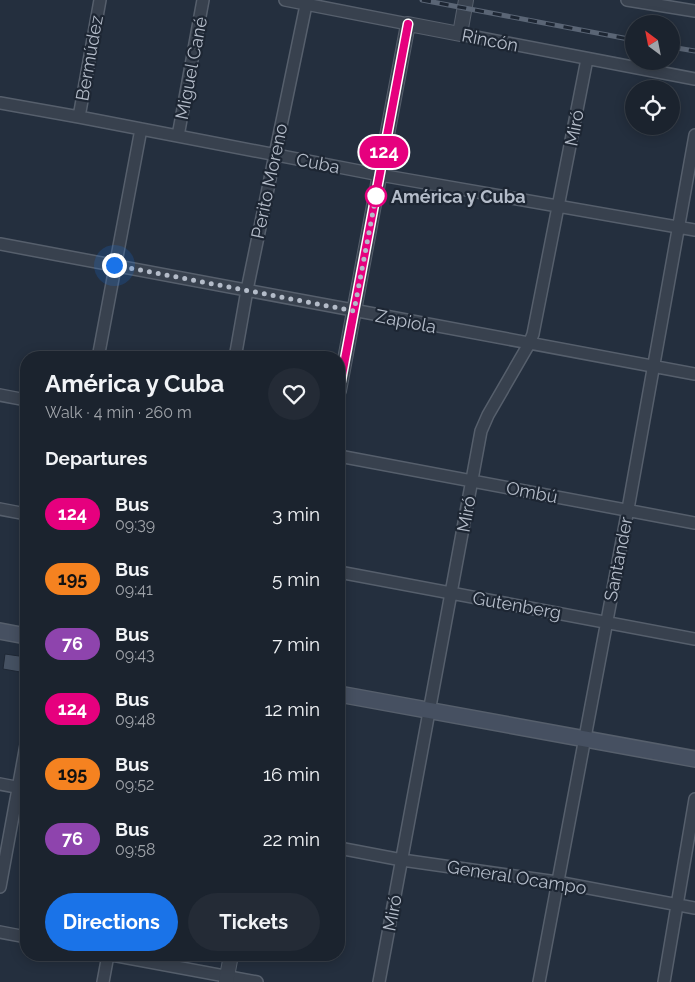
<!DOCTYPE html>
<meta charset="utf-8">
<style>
body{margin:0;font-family:Raleway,sans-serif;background:#242b36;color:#f1f3f6;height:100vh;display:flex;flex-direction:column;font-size:19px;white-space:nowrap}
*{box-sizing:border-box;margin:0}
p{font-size:16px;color:#a0a4aa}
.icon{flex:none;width:28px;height:28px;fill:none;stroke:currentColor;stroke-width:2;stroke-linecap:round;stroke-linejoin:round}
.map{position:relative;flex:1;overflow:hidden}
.side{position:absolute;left:20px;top:351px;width:325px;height:610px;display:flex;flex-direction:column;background:#1b232e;border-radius:20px;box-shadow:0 2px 12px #0003,0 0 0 1px #39404a}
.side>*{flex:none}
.badge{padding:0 10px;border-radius:16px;font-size:18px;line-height:32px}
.needle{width:32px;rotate:328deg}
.controls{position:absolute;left:625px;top:15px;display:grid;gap:10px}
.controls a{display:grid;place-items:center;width:55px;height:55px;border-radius:50%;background:#1b232e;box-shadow:0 2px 12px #0003,0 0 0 1px #39404a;font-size:25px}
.you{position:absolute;width:25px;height:25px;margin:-12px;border:4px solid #fff;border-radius:50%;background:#1a73e8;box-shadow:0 0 0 8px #1a73e833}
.map>.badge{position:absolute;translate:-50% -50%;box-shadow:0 0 0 2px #fff}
h2{padding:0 25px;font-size:19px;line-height:45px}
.round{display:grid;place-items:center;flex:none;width:52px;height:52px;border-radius:26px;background:#242b36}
.head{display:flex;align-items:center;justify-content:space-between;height:85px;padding:0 25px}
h1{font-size:24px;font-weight:700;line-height:38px}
.primary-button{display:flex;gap:10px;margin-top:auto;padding:10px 25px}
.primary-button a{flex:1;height:58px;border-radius:30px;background:#1a73e8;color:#fff;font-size:20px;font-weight:700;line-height:58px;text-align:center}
.primary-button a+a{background:#242b36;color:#f1f3f6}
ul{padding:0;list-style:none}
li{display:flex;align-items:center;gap:15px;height:65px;padding:0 25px}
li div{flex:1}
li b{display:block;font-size:19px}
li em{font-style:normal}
li .badge{min-width:55px;font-weight:700;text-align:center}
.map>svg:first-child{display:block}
.building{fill:#455162;stroke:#1f2835}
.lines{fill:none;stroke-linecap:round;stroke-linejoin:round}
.minor-casing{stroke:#565f6c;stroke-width:14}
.tertiary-casing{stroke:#565f6c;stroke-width:16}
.secondary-casing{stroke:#565f6c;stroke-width:18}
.minor{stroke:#38414e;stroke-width:11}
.tertiary{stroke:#38414e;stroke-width:14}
.secondary{stroke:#465061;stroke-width:15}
.rail-casing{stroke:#5a6575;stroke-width:5}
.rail{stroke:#1d2633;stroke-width:3;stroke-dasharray:9;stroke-linecap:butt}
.line-casing{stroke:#fff;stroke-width:11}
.line{stroke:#e6007e;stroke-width:8}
.walk{stroke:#b4bcc9;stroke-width:5;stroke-dasharray:0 9}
.stop-dot{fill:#fff;stroke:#e6007e;stroke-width:2.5}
.labels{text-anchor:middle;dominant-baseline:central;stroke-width:4.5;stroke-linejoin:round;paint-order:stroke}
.street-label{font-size:18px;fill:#b4bcc9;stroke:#1d2633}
.stop-label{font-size:18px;font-weight:bold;fill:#b4bcc9;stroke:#1d2633;text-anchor:start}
</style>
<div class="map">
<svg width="695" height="982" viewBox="0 0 695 982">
<rect width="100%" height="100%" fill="#242f3e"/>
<path class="building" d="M5,654L26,657V673L3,669Z"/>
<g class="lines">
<defs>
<path id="minor" d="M285,0L408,24
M627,0L695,11
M460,34L695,79
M0,103L79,117L380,175L695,230
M79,117L100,0
M178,136L203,0
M0,244C232,286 463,332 695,374
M98,358L141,129
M235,358L247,290L306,5
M0,395L26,400
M339,456L695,523
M0,509L26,514
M339,572L695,639
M0,784L26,789
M339,848L402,860L557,882L695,908
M0,887L26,745
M0,932L26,937
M112,955L257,982
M103,982L108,955
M379,982L481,431L488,415L529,344L533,334L587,59
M539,982L628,509L695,135
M664,982L695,799"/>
<path id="tertiary" d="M339,391L408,24L460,34L466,0
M226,982L231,955"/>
<path id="secondary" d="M0,631L26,636
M339,694L695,759"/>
</defs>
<use href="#minor" class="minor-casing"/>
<use href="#tertiary" class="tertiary-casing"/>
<use href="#secondary" class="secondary-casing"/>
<use href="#minor" class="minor"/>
<use href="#tertiary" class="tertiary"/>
<use href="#secondary" class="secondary"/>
<defs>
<path id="rail" d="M422,0L634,40
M671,47L695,51"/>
</defs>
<use href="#rail" class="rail-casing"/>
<use href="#rail" class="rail"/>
</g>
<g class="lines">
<defs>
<path id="line" d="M339,391L408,24"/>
</defs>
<use href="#line" class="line-casing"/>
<use href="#line" class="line"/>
<path class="walk" d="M114,265L354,311L376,196"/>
</g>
<circle class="stop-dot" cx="376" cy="196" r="10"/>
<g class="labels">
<g class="street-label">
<text transform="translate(490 40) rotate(11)">Rincón</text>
<text transform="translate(89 58) rotate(-80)">Bermúdez</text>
<text transform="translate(191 68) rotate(-79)">Miguel Cané</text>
<text transform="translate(574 128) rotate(-79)">Miró</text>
<text transform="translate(318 163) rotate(11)">Cuba</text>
<text transform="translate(269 181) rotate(-78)">Perito Moreno</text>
<text transform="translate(406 321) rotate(11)">Zapiola</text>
<text transform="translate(532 492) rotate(11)">Ombú</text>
<text transform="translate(466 514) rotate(-80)">Miró</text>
<text transform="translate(618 559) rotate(-79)">Santander</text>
<text transform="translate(517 605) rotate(10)">Gutenberg</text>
<text transform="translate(517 877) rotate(9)">General Ocampo</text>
<text transform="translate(392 913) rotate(-79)">Miró</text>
</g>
<g class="stop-label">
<text x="391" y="196">América y Cuba</text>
</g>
</g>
</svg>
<div class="controls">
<a><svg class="needle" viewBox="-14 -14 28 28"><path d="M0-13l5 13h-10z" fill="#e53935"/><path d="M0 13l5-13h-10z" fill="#a0a4aa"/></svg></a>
<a><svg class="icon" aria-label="locate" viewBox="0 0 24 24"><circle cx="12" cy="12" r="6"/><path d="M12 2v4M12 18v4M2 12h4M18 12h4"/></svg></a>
</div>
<div class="you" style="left:114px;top:265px"></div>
<b class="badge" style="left:384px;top:152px;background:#e6007e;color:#fff">124</b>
<section class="side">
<div class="head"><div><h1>América y Cuba</h1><p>Walk · 4 min · 260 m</p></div><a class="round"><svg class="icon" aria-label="heart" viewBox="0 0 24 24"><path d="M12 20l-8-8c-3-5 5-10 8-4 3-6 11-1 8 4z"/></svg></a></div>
<h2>Departures</h2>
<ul>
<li><span class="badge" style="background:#e6007e;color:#fff">124</span><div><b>Bus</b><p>09:39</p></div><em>3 min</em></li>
<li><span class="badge" style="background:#f58220;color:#111">195</span><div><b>Bus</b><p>09:41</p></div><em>5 min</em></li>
<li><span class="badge" style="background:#8e44ad;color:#fff">76</span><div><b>Bus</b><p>09:43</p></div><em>7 min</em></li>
<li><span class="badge" style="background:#e6007e;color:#fff">124</span><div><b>Bus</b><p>09:48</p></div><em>12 min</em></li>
<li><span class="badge" style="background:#f58220;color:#111">195</span><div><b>Bus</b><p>09:52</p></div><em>16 min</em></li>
<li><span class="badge" style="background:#8e44ad;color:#fff">76</span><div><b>Bus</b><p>09:58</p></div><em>22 min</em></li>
</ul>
<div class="primary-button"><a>Directions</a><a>Tickets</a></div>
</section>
</div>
